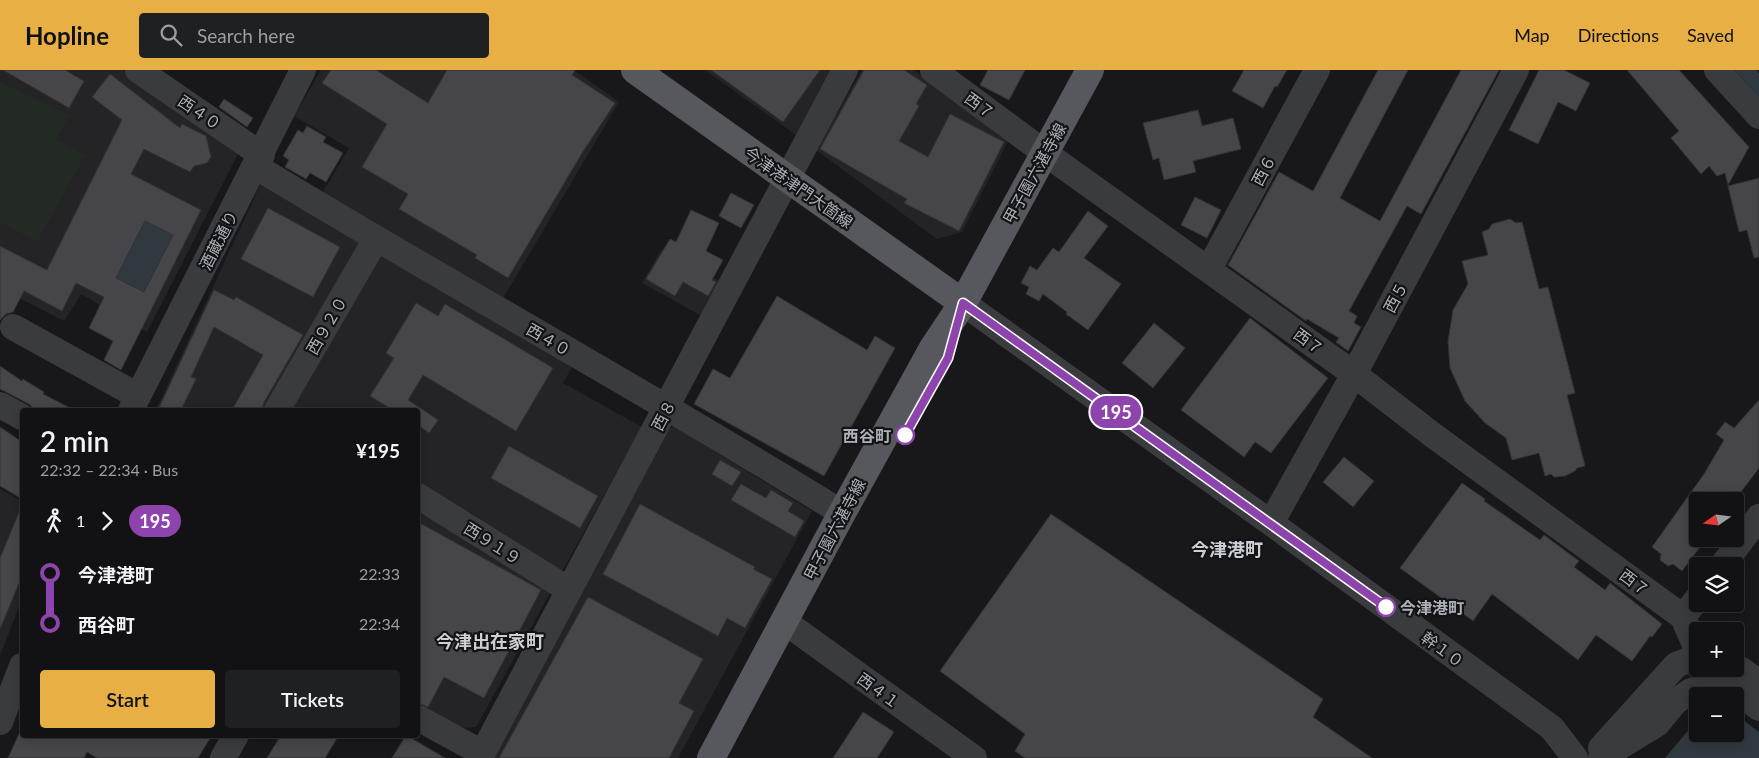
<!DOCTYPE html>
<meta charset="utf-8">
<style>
body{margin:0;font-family:Lato,"Noto Sans JP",sans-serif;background:#1f2022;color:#f1f3f6;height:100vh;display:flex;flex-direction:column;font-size:19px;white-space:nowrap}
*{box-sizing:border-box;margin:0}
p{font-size:16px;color:#9c9ea0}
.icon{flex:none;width:28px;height:28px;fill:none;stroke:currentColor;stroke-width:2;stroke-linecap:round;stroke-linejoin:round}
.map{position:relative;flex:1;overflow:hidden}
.details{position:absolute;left:20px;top:338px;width:400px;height:330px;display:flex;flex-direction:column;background:#121214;border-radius:5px;box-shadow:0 2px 12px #0003,0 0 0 1px #313234}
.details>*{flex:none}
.badge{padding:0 10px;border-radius:16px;font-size:18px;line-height:32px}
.needle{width:32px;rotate:256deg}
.fabs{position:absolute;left:1689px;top:422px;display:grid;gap:10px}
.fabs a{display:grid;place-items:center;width:55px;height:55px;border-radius:5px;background:#121214;box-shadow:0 2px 12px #0003,0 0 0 1px #313234;font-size:25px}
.map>.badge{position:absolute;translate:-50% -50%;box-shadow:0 0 0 2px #fff}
.legs{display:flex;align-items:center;gap:8px;height:55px;padding:0 20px;font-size:16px}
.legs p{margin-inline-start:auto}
.overview{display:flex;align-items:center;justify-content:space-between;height:85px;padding:0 20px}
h1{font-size:28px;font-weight:600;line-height:38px}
.cta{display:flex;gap:10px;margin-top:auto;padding:10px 20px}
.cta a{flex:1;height:58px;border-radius:5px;background:#e7af44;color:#111;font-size:20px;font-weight:600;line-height:58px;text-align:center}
.cta a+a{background:#1f2022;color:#f1f3f6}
ul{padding:0 20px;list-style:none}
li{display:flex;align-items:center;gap:18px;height:50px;font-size:19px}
li i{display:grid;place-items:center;width:8px;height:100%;margin:0 6px;background:currentColor}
li i::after{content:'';width:12px;height:12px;margin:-6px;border:4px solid;border-radius:50%;background:#121214}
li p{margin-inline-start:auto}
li:first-child i{background:linear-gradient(#0000 50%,currentColor 0)}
li:last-child i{background:linear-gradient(currentColor 50%,#0000 0)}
header{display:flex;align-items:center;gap:30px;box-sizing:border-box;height:70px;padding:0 25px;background:#e7af44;color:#111}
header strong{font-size:24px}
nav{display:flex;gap:28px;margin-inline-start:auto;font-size:18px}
.search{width:350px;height:45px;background:#1f2022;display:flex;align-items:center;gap:12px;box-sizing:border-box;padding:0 18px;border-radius:5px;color:#9c9ea0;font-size:19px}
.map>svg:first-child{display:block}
.built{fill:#242427}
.green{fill:#232a24}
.water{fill:#313940}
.building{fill:#46464a;stroke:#333336;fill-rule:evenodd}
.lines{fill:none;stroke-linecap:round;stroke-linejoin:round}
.minor{stroke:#3a3b3f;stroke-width:26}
.major{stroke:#56585e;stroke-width:28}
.line-1-casing{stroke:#fff;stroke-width:11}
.line-1{stroke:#8e44ad;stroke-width:8}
.stop-1-dot{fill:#fff;stroke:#8e44ad;stroke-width:2.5}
.labels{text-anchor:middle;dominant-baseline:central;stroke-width:4.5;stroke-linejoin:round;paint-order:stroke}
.street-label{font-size:16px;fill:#acb0b9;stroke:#131315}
.stop-label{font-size:16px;font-weight:bold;fill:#acb0b9;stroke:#131315;text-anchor:end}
.neighbourhood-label{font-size:18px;font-weight:bold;fill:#cccfd6;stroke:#131315}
</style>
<header>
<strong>Hopline</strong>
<div class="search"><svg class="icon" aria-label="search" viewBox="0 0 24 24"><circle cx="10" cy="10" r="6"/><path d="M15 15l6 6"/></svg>Search here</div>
<nav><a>Map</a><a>Directions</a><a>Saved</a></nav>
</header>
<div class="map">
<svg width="1759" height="688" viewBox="0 0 1759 688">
<rect width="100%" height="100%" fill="#18181a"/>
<path class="built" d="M0,0H123L238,84L147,262L81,224L64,251L0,218Z
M321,0H574L619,32L501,232L323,122L349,78L294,46Z
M705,0H831L796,65Z
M862,0H914L1008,71L962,162L937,169L816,80Z
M263,109L360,165L364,179L270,340H156Z
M661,180L719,211L700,245L642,213Z
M384,184L572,297L563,313L642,357L476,657L460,658L418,635V340H285L374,185Z
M675,357L812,441L678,688H489L666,358Z
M0,419L22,431V529L0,586Z"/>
<path class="green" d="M0,12L70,45L55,70L85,85L37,172L0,152Z"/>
<path class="water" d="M1735,0H1756L1759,3V27Z
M145,151L173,165L144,222L116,208Z
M1735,644L1759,662V688H1665L1697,650L1698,664H1735Z"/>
<path class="building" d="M3,0H65L84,11L69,38Z
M331,0H376L428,33L447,0H575L572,5L615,33L582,83L508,208L475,188L477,185L399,139L408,124L362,97L387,54L322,13Z
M711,0H820L783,52Z
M864,0H904L927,15L916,34L919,36L899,71L928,87L950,44L1004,72L959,161L904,133L907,129L820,79Z
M988,0H1025L1009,30L980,15Z
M1244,0H1287L1277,17L1275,16L1263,38L1232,21Z
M1378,0H1408L1340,128L1380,151L1461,0H1499L1421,144L1407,136L1349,241L1357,246L1354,253L1361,257L1348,281L1336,272L1339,268L1307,249L1306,251L1228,195L1279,102L1313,121Z
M1539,0H1564L1590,13L1576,41L1558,32L1538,74L1509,60Z
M1627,0H1679L1749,77L1728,115L1725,103L1717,106L1709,96L1701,104L1671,68L1679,61Z
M110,4L180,58L182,54L206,66L211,87L207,93L194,96L190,102L144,79L131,104L201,140L121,300L104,290L113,271L89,258L104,227L76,213L62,241L24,221L13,242L6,244L0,250V176L47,200L122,50L92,27ZM145,151L173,165L144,222L116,208Z
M224,29L253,48L247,57L219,37Z
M1198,40L1202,56L1233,48L1241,79L1193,91L1196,102L1164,110L1159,88L1153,90L1143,53Z
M307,56L326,67L323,72L343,83L326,112L310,103L306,109L285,97L289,90L283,86L298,60L303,63Z
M1759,108V187L1754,188L1747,160L1739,162L1728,116Z
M731,123L754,135L741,158L719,146Z
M1195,127L1221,140L1207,168L1181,155Z
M268,138L340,177L313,227L241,189Z
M691,140L719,153L706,181L723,190L712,210L716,212L708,226L683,212L675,226L646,209L670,169L676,172Z
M1088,141L1108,156L1084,188L1121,214L1088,260L1066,244L1067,242L1043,224L1039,231L1026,224L1029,217L1021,213L1030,196L1037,200L1053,178L1059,182Z
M1510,149L1516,153L1522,152L1539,219L1548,217L1575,323L1567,325L1585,396L1577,398L1575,401L1565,406L1554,407L1551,404L1545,406L1539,383L1512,390L1506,368L1485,353L1465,331L1450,298L1448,271L1453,240L1468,214L1462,191L1488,185L1482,162L1489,159L1492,154Z
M214,220L234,230L236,227L303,265L264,332L262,340H232L263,285L214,257L191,307L196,309L181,340H158Z
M777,226L867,280L875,266L895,278L824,406L694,334L713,299L730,308Z
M416,233L438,246L445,234L553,298L516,361L423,305L408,330L438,350L429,363L418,355V340H393L370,326L394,288L386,283Z
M1250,248L1328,308L1271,383L1255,372L1244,387L1181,340Z
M1154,253L1185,278L1153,318L1122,293Z
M0,296L22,311L23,309L44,322L43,324L74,340H35L29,334L2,320L0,319Z
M1759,330V398L1734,431H1698V469H1706L1682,501L1673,494L1668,496L1660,490L1661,484L1652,477L1704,404L1724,370L1716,364L1725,352L1734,358Z
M0,357L22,372V429L0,416Z
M509,376L598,426L580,458L491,408Z
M1344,387L1374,411L1353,437L1323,412Z
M720,390L741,402L732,416L712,404Z
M1462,413L1485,429L1484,431L1540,470L1544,465L1579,491L1574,497L1605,520L1610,513L1662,554L1652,567L1650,566L1632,591L1596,565L1578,590L1492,524L1473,551L1400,498Z
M741,414L766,428L771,420L793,433L788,441L804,451L795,467L731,430Z
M640,434L755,497L753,499L772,509L745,558L727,548L718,566L603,504Z
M22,435V506L0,559V488Z
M1051,444L1323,629L1313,647L1372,688H1025L1015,681L1025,664L940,601Z
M418,452L541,520L484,628L444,607L428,637L418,633Z
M588,527L703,589L679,633L694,641L669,688H499Z
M863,642L894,662L877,688H833Z
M22,657V665H212L198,688H97L87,682L84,688H8Z
M281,665H339L325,688H267Z
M406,665L445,688H392Z"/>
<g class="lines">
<path class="minor" d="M138,0L262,85
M933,0L1045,83L1354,304L1434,366L1683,547
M1717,0L1759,46
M255,96C449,214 649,323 842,443
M1209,199L1317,0
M963,233L1271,453L1552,658L1575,688
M13,257L138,326
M0,335L22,347
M131,340L303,0
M277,340L376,169
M418,426L569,520
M1271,453L1354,304L1516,0
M1722,496L1759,447
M1698,528L1683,547L1698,582
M785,552L974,688
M1735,598L1742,600L1759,613
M418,648L482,683
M0,652L22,596
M1601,678L1676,595L1698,586
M223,688L236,665
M480,688L845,0
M1601,688L1657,654L1675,632L1691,621L1710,616L1745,627L1759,638"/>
<path class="major" d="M635,0L963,233
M711,688L842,443L933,278L963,233L1090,0"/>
</g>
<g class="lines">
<defs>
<path id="line-1" d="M905,365L948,288L963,233L1386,537"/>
</defs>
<use href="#line-1" class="line-1-casing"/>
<use href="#line-1" class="line-1"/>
</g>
<g class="stop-1-dot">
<circle cx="905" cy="365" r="9"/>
<circle cx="1386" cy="537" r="9"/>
</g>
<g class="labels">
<g class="street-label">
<text transform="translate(980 35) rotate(36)">西７</text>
<text transform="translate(200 42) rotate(34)">西４０</text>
<text transform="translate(1263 100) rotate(-62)">西６</text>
<text transform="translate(1034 103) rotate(-61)">甲子園六湛寺線</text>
<text transform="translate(799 117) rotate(35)">今津港津門大箇線</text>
<text transform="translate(218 170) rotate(-63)">酒蔵通り</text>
<text transform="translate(1395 227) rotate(-62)">西５</text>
<text transform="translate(326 255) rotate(-60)">西９２０</text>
<text transform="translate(549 269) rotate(30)">西４０</text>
<text transform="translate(1309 271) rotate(36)">西７</text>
<text transform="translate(663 345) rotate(-62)">西８</text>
<text transform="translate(834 459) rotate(-62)">甲子園六湛寺線</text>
<text transform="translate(493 473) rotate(32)">西９１９</text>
<text transform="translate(1635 512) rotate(37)">西７</text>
<text transform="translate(1443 579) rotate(36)">幹１０</text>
<text transform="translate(879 620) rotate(36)">西４１</text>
</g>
<g class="stop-label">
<text x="891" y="365">西谷町</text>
<text x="1400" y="537" text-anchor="start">今津港町</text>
</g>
<g class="neighbourhood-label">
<text x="1227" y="479">今津港町</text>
<text x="490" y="571">今津出在家町</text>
</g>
</g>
</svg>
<div class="fabs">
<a><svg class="needle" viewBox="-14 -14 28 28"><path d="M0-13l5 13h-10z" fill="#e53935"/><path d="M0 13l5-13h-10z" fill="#9c9ea0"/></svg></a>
<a><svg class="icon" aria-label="layers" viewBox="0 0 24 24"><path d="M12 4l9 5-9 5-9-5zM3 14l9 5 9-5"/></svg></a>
<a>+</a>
<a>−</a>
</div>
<b class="badge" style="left:1116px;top:342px;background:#8e44ad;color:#fff">195</b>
<section class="details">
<div class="overview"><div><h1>2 min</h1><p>22:32 – 22:34 · Bus</p></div><b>¥195</b></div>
<div class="legs"><svg class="icon" aria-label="walk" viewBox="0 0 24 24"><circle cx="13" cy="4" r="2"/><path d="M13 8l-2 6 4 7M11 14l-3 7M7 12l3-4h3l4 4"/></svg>1<svg class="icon" aria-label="forward" viewBox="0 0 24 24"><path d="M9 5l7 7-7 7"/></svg><b class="badge" style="background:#8e44ad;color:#fff">195</b></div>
<ul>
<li><i style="color:#8e44ad"></i><b>今津港町</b><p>22:33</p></li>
<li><i style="color:#8e44ad"></i><b>西谷町</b><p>22:34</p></li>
</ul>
<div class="cta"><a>Start</a><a>Tickets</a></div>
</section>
</div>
